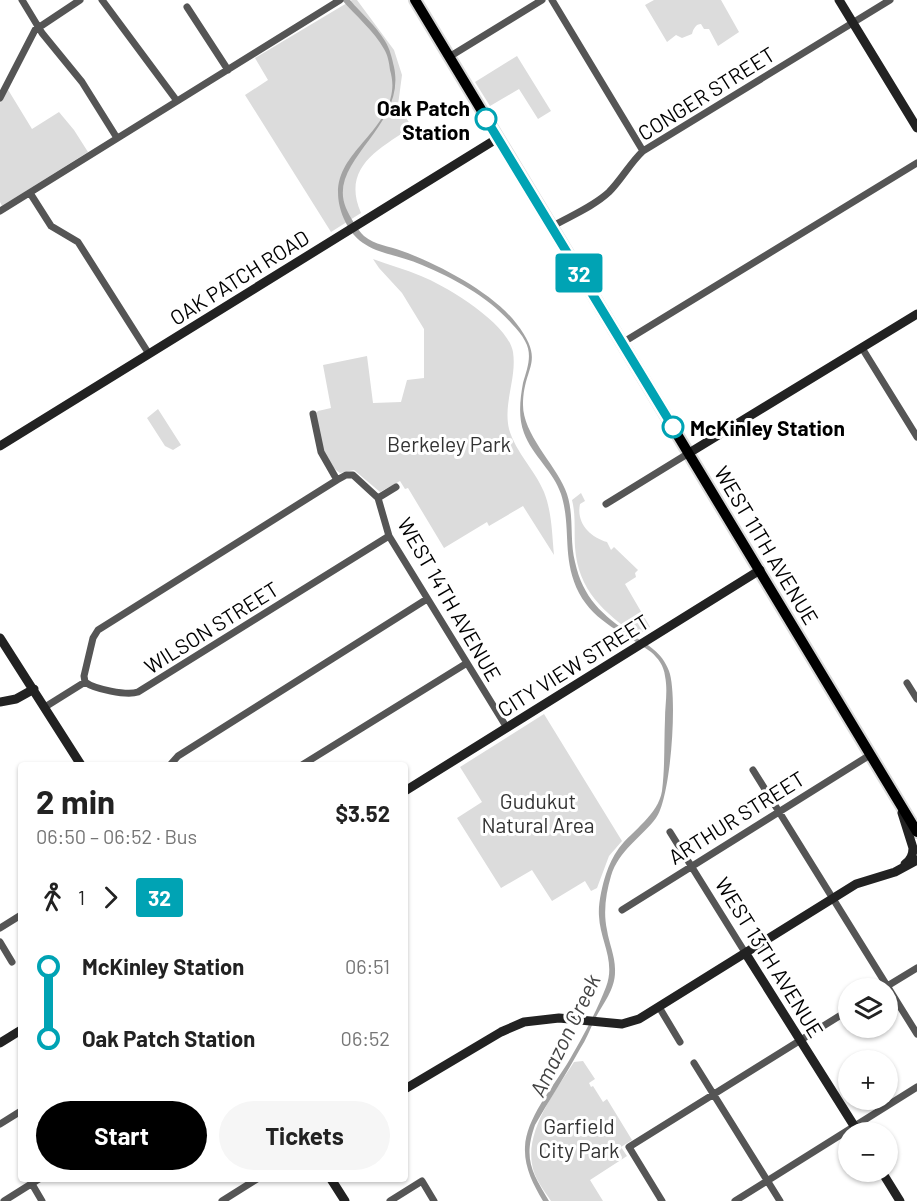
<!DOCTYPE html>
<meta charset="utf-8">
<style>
body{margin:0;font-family:Barlow,sans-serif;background:#f6f6f6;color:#222;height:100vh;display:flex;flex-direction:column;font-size:22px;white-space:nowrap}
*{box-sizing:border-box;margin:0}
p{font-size:20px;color:#767676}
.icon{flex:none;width:33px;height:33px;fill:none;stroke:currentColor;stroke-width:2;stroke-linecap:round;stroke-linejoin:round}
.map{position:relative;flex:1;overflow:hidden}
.sheet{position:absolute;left:18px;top:762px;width:390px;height:420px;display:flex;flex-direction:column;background:#fff;border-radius:6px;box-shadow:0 2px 4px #0004}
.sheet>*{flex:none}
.badge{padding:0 12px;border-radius:4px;font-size:21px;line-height:39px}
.tools{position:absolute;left:838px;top:978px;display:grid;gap:12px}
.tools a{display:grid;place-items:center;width:60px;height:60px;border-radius:50%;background:#fff;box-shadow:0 2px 4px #0004;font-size:30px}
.map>.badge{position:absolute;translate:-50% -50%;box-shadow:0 0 0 3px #fff}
.legs{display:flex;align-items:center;gap:9px;height:66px;padding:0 18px;font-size:20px}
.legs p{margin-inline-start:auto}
.overview{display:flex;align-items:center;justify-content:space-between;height:102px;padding:0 18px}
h1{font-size:33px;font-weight:700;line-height:45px}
.cta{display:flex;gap:12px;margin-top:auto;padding:12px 18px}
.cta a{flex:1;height:69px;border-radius:36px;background:#000;color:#fff;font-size:24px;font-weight:700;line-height:69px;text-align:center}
.cta a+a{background:#f6f6f6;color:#222}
ul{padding:0 18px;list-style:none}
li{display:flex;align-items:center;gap:21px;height:72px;font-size:22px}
li i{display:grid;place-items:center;width:9px;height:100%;margin:0 8px;background:currentColor}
li i::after{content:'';width:15px;height:15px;margin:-8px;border:4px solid;border-radius:50%;background:#fff}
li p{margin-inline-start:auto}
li:first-child i{background:linear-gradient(#0000 50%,currentColor 0)}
li:last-child i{background:linear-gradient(currentColor 50%,#0000 0)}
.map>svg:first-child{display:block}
.green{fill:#dcdcdc}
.water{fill:#a3a3a3}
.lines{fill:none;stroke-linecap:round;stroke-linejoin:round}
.primary-casing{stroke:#dbdbdb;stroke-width:14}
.street{stroke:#555;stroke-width:7}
.secondary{stroke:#222;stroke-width:9}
.primary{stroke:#000;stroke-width:10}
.line-1-casing{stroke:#fff;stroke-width:14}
.line-1{stroke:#00a3b4;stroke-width:9}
.stop-1-dot{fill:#fff;stroke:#00a3b4;stroke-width:3}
.labels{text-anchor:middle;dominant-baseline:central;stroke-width:6;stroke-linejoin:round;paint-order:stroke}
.street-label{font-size:21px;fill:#000;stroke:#fff}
.stop-label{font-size:21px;font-weight:bold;fill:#000;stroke:#fff;text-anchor:end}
.park-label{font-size:21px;fill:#333;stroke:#fff}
.water-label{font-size:22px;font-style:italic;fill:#444;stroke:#fff}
</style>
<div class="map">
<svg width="917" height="1201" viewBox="0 0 917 1201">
<rect width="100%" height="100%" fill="#fff"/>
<path class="green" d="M352,0H357L394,50L402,75L398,105L412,127C379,149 341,167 361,213L331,232L245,95L268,80L255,58Z
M654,0H721L739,32L718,46L709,29H704L701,24C696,24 693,29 692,34L682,38L676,35L667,42L645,5Z
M517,56L551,111L538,119L519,89L490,106L475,82Z
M7,88L32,129L59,112L74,130L88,152L2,206L0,202V103Z
M373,259C389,265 405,269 421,276C446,286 508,323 513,352C517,378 503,403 509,429C516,453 535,470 544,492C552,512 552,535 554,555L523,506L489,526L487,522L444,548L408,488L405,489L400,481L380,492L354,470L340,473C321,461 320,433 316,413L318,411L331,408L323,365L367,356L373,403L401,402L407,380L424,378V329L402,293L379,268Z
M158,409L181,445L173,450L165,446L147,418Z
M581,493L585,501L580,504C576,523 590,537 607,542L611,550L614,547L638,570L635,573L636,577L625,584L650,627L637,636C604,612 578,591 575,547C574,533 576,515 572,500Z
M544,714L622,841L609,856L597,888L591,891L585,881L552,901L532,870L501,888L457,818L482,802L460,767Z
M583,1061L595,1079L589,1083L591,1087L593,1086L603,1102L607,1099L632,1140L621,1147L627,1156L590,1180L603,1201H551C543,1189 534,1178 532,1164C526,1129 556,1090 574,1062Z"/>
<path class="water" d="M342,0H350C361,13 376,26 385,41C390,49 392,58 394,67C407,127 326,161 346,208C350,217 357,229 364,236C375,245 389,246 402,251C438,264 492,292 516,323C547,363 523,365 523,405C523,434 554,463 565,489C575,511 569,539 575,562C583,598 602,615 632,635C648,645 662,652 669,671C678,695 671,798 656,818C641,838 619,850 611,876C606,893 603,912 607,930C609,943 615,956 615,969C616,989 603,1003 595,1019C590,1029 586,1040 580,1049C566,1075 549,1100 535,1125C523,1159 532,1173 549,1201H543C533,1184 524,1167 525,1147C526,1119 552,1088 567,1064C580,1042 597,1011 606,987C616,961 600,941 599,916C598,904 602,886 606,874C609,865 613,856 619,848C633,830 658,815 662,791C665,767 664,743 665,719C665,705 668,691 665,676C664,666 658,658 651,652C625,633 595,623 579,593C561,557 572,529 561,494C554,472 532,455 524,433C518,417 520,399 523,383C527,369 533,355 525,341C522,335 517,329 512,324C489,297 453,278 422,265C390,251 360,255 344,219C318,158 385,142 392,91C393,84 392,77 390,70C389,62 388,56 384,49C374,31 355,15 342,0Z"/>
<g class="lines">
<defs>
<path id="primary" d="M415,0L917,832"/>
</defs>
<use href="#primary" class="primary-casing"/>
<path class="street" d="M22,0L42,33L82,82L117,138
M102,0L177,101
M552,0L643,151
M187,7L228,70
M449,57L542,0
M0,98L35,30L80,0
M30,193L51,226L78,242L149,354
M0,211L340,0
M551,227C570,216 593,207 609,192C622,179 630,163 643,151L890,0
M622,343L917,163
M862,348L917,437
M313,414L321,452L337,480L346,475H353L378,498L389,536L507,728
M378,498L396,487
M606,504L689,453
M85,682L84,676L93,638L98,630L337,480
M907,683L917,699
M45,707L85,682C94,689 127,696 138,692L389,536
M170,765L178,756L427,599
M302,765L467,663
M753,770L917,1034
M670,832L746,954
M622,910L870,755
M0,928L21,915
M0,942L12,962
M884,988L917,968
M659,1007L680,1042
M694,1063L780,1201
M0,1124L21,1111
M32,1184L42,1201
M4,1201L39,1179
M222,1201L257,1179
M390,1201L422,1181L434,1201
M662,1201L629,1147L849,1010
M735,1201L917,1087"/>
<path class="secondary" d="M839,0L917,128
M0,446L498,138
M689,453L917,314
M0,638L81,765
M0,702L16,699L34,689
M405,791L760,570
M902,813L913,848C913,855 911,860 905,864
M746,954L858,1132
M0,1043L21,1030
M405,1089L501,1032L524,1022L559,1018L622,1024L639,1019L856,884L895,872L917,860
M882,1172L900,1201
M331,1179L345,1201"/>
<use href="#primary" class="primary"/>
</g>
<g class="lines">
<defs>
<path id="line-1" d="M486,119L673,427"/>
</defs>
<use href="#line-1" class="line-1-casing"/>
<use href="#line-1" class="line-1"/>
</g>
<g class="stop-1-dot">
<circle cx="486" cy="119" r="10"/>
<circle cx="673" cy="427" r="10"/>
</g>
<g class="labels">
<g class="street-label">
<text transform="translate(706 93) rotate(-32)">CONGER STREET</text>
<text transform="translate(239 277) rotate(-32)">OAK PATCH ROAD</text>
<text transform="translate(767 545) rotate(59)">WEST 11TH AVENUE</text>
<text transform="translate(450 599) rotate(60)">WEST 14TH AVENUE</text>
<text transform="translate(211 627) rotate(-32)">WILSON STREET</text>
<text transform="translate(573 665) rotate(-32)">CITY VIEW STREET</text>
<text transform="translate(736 817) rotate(-32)">ARTHUR STREET</text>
<text transform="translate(770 957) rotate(58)">WEST 13TH AVENUE</text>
</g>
<g class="stop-label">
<text x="470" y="107">Oak Patch<tspan x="470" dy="24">Station</tspan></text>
<text x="690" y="427" text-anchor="start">McKinley Station</text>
</g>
<g class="park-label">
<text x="449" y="443">Berkeley Park</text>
<text x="538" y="800">Gudukut<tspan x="538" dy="24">Natural Area</tspan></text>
<text x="579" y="1125">Garfield<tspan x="579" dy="24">City Park</tspan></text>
</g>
<g class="water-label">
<text transform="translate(564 1035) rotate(-64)">Amazon Creek</text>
</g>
</g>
</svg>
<div class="tools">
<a><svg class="icon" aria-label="layers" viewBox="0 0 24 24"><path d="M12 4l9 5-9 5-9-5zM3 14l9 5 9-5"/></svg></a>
<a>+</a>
<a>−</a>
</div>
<b class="badge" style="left:579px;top:273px;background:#00a3b4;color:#fff">32</b>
<section class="sheet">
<div class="overview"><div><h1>2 min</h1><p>06:50 – 06:52 · Bus</p></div><b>$3.52</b></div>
<div class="legs"><svg class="icon" aria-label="walk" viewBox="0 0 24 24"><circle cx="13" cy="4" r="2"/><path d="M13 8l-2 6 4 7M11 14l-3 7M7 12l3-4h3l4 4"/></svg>1<svg class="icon" aria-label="forward" viewBox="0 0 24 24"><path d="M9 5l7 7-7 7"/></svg><b class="badge" style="background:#00a3b4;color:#fff">32</b></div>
<ul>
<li><i style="color:#00a3b4"></i><b>McKinley Station</b><p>06:51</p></li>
<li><i style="color:#00a3b4"></i><b>Oak Patch Station</b><p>06:52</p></li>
</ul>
<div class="cta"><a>Start</a><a>Tickets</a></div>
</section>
</div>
